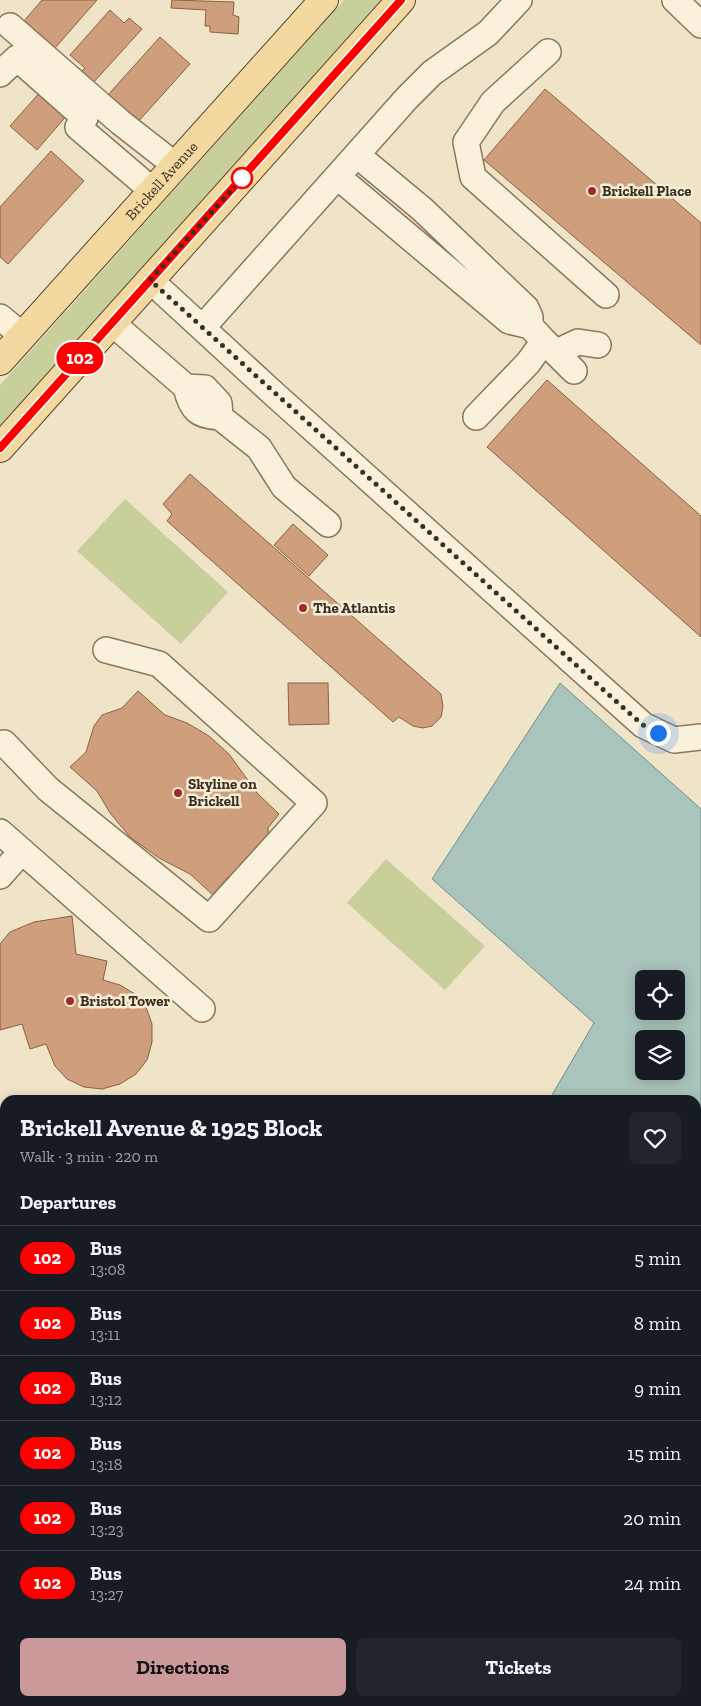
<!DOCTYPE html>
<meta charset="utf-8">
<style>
body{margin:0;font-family:"Zilla Slab",serif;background:#20242c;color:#f1f3f6;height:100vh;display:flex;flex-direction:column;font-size:19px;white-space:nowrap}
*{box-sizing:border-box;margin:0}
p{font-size:16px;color:#9ea1a6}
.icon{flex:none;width:28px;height:28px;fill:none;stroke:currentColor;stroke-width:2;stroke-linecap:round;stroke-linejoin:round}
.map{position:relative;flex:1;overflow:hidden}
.drawer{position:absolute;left:0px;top:1095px;width:701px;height:611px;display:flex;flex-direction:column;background:#171b24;border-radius:15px 15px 0 0;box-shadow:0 2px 12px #0003}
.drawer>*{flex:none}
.badge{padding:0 10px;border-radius:16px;font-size:18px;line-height:32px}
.fabs{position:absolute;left:635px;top:970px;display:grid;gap:10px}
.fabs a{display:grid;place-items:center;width:50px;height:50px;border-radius:8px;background:#171b24;box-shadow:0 2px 12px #0003;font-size:25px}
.you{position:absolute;width:25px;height:25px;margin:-12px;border:4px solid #fff;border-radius:50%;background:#1a73e8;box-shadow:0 0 0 8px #1a73e833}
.map>.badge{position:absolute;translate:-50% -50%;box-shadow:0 0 0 2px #fff}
h2{padding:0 20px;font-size:19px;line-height:45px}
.round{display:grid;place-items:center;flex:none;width:52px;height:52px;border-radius:8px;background:#20242c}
.overview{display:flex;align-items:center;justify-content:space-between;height:85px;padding:0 20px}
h1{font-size:24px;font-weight:700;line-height:38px}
.primary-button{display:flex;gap:10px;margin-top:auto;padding:10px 20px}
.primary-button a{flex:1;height:58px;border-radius:8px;background:#cc999b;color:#111;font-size:20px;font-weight:700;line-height:58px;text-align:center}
.primary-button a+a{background:#20242c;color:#f1f3f6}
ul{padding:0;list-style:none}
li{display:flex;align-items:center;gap:15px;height:65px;padding:0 20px;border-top:1px solid #363941}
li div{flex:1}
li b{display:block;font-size:19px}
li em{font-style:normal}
li .badge{min-width:55px;font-weight:700;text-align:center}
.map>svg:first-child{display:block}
.green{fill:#c9cf9b}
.water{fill:#a9c4bc;stroke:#6f938a;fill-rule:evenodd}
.building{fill:#cf9f7d;stroke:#8d5f41}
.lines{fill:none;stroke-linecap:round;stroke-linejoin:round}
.minor-casing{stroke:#8d765c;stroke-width:28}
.major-casing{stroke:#5b4430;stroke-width:30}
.minor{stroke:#faf1dc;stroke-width:25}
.major{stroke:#f3d9a0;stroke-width:28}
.line-casing{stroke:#fff;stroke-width:11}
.line{stroke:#f00;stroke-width:8}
.walk{stroke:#3d2e20;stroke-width:5;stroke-dasharray:0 9}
.stop-dot{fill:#fff;stroke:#f00;stroke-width:2.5}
.poi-dot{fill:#9e2a2b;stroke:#f7eed8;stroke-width:2}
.labels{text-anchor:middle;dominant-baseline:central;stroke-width:5;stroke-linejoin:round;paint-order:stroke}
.street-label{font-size:15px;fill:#3d2e20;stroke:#f7eed8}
.poi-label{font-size:15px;font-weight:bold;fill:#3d2e20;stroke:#f7eed8;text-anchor:start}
</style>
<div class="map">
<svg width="701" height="1706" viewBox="0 0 701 1706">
<rect width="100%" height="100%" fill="#f0e4c8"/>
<path class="green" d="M344,0H381L0,427V385Z
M125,499L228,592L181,644L77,551Z
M386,859L485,946L445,990L347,903Z
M0,1293L5,1297V1462L0,1458Z"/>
<path class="water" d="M560,683L701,809V1706H196L198,1701H696V1100H549L594,1023L432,879ZM644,979H676V1011H644ZM644,1039H676V1071H644Z"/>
<path class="building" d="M42,0H97L55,48L24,21Z
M172,0L234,2L233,15L239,17L238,34L210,32V26H205L206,10L171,8Z
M110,10L124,23L129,18L142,29L92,84L80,73L85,68L70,55Z
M160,37L190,64L137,123L107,96Z
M545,89L701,223V345L484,160Z
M42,90L69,113L37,150L10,126Z
M51,151L84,181L8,264L0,257V207Z
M547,380L701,516V637L487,447Z
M190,474L441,694L443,707L441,717L432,726L423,728L413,726L399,717L393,722L167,521L172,514L163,504Z
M293,524L328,555L309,576L274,545Z
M288,683H328L329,724L289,725Z
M138,691L165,715L187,723L209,736L229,754L258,794L279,814L268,828L269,842L244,873L228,877L213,895L190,874L159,858L130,837L110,813L97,791L70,767L86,752L94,726L102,715L122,708Z
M72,916L76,954L107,961L103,980L120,985L135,994L146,1007L152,1024V1042L147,1060L136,1074L120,1084L102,1089L84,1087L67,1079L55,1066L46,1044L30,1049L22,1024L0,1030V944L10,932L34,922Z
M0,1142L5,1146V1235L0,1230Z
M0,1479L5,1487V1617L0,1620Z"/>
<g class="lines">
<defs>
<path id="minor" d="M675,0L701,25
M10,26L120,122L175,165
M548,52L493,102L466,142L473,177L606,295
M0,74L17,58L85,118L78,127L153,191
M357,155L422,209L526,308L530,317V326
M338,177L509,321L530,326L544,341L528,363L476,417
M150,280L274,394L643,725L674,740L701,737
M0,317L23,336
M112,323L186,387C191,409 197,416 220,417L219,403L205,388L186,387
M203,327L407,98L432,73L488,33L519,0
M544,341L574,371
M557,352L578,342L598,345
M220,417L259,448L284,487L328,524
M4,743L48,789L209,919L314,803L159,664L106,650
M0,832L202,1009
M0,876L22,851"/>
<g id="major">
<path id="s1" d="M0,361L324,0"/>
<path d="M0,448L401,0"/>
</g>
</defs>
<use href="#minor" class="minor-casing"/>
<use href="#major" class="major-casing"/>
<use href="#minor" class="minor"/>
<use href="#major" class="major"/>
</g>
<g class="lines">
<defs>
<path id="line" d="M0,448L401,0"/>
</defs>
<use href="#line" class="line-casing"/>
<use href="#line" class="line"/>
<path class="walk" d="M242,178L248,172L150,280L628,712L643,725L658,733"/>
</g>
<circle class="stop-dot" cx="242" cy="178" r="10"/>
<g class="poi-dot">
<circle cx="592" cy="191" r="5"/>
<circle cx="303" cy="608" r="5"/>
<circle cx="178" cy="793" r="5"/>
<circle cx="70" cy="1001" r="5"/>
</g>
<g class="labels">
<g class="street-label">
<text stroke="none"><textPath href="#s1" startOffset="242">Brickell Avenue</textPath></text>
</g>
<g class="poi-label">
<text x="602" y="191">Brickell Place</text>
<text x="313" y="608">The Atlantis</text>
<text x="188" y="784">Skyline on<tspan x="188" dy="17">Brickell</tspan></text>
<text x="80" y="1001">Bristol Tower</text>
</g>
</g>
</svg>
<div class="fabs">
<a><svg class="icon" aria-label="locate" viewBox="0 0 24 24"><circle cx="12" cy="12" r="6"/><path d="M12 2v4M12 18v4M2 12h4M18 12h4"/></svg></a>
<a><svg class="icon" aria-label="layers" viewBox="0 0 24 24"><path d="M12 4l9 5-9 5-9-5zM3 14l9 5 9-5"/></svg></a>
</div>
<div class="you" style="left:658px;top:733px"></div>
<b class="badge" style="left:80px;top:358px;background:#f00;color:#fff">102</b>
<section class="drawer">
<div class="overview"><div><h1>Brickell Avenue &amp; 1925 Block</h1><p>Walk · 3 min · 220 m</p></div><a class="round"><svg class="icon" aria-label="heart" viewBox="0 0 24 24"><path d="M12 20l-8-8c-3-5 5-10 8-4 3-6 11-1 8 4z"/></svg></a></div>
<h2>Departures</h2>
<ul>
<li><span class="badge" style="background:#f00;color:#fff">102</span><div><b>Bus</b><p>13:08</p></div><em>5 min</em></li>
<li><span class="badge" style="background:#f00;color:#fff">102</span><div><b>Bus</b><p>13:11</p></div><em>8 min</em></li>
<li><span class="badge" style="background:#f00;color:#fff">102</span><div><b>Bus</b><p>13:12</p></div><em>9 min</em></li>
<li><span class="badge" style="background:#f00;color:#fff">102</span><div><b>Bus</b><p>13:18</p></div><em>15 min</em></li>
<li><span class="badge" style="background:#f00;color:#fff">102</span><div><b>Bus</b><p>13:23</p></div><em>20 min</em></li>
<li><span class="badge" style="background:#f00;color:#fff">102</span><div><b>Bus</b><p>13:27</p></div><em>24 min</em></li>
</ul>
<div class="primary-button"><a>Directions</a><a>Tickets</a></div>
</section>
</div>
